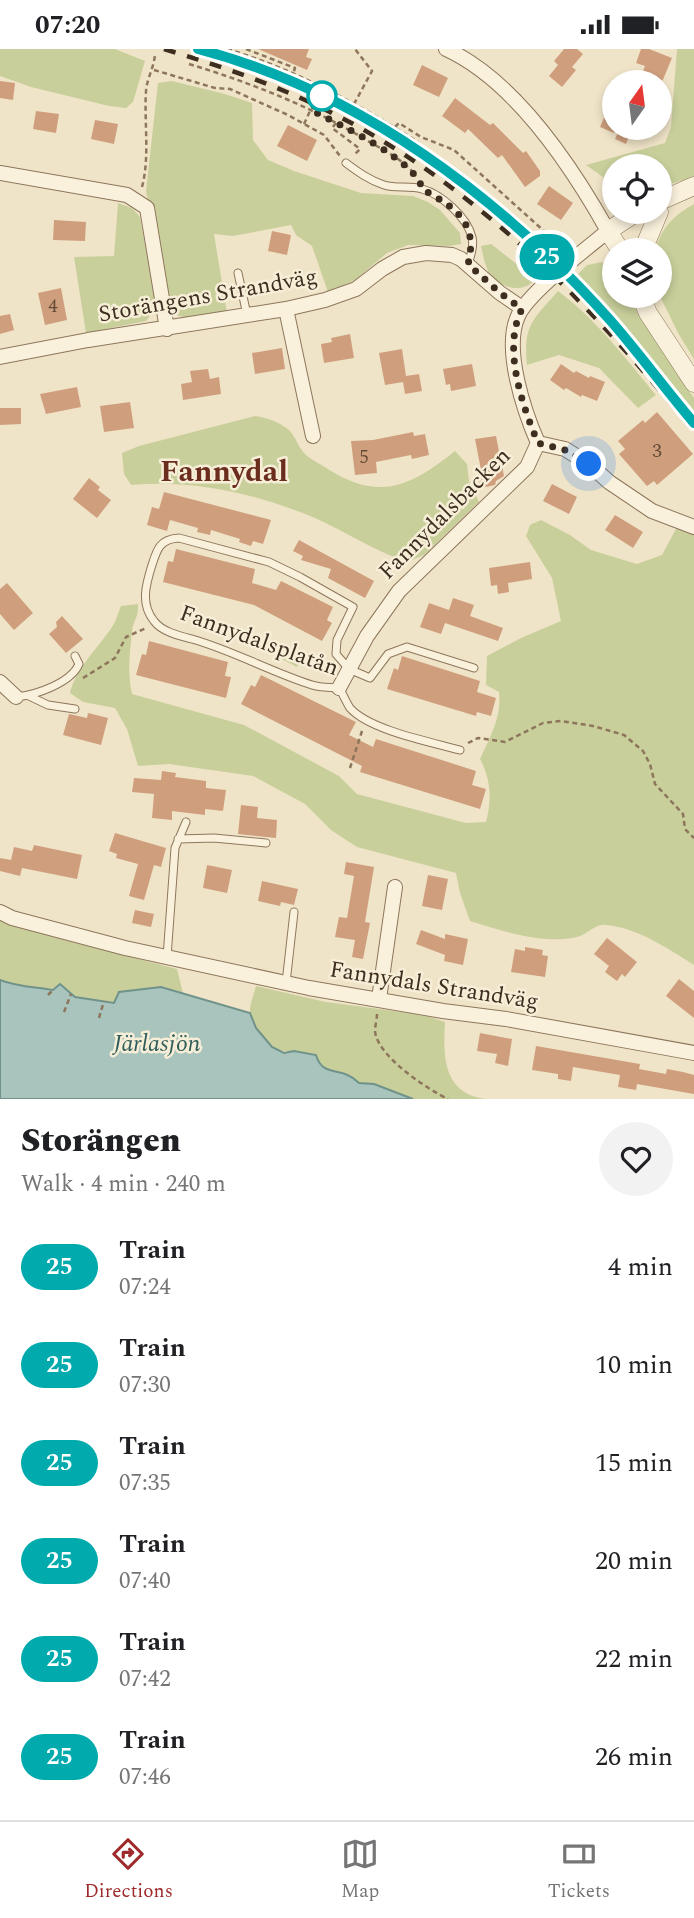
<!DOCTYPE html>
<meta charset="utf-8">
<style>
body{margin:0;font-family:Spectral,serif;background:#f2f2f2;color:#202124;height:100vh;display:flex;flex-direction:column;font-size:26px;white-space:nowrap}
*{box-sizing:border-box;margin:0}
p{font-size:23px;color:#757577}
.icon{flex:none;width:38px;height:38px;fill:none;stroke:currentColor;stroke-width:2;stroke-linecap:round;stroke-linejoin:round}
.map{position:relative;height:1050px;overflow:hidden}
.side{display:flex;flex-direction:column;background:#fff;flex:1}
.side>*{flex:none}
.badge{padding:0 14px;border-radius:23px;font-size:24px;line-height:46px}
.needle{width:46px;rotate:14deg}
.controls{position:absolute;left:602px;top:21px;display:grid;gap:14px}
.controls a{display:grid;place-items:center;width:70px;height:70px;border-radius:50%;background:#fff;box-shadow:0 4px 10px #0003;font-size:35px}
.you{position:absolute;width:35px;height:35px;margin:-18px;border:5px solid #fff;border-radius:50%;background:#1a73e8;box-shadow:0 0 0 10px #1a73e833}
.map>.badge{position:absolute;translate:-50% -50%;box-shadow:0 0 0 4px #fff}
.round{display:grid;place-items:center;flex:none;width:74px;height:74px;border-radius:37px;background:#f2f2f2}
.headline{display:flex;align-items:center;justify-content:space-between;height:119px;padding:0 21px}
h1{font-size:33px;font-weight:800;line-height:52px}
ul{padding:0;list-style:none}
li{display:flex;align-items:center;gap:21px;height:98px;padding:0 21px}
li div{flex:1}
li b{display:block;font-size:26px}
li em{font-style:normal}
li .badge{min-width:77px;font-weight:700;text-align:center}
.status{display:flex;justify-content:space-between;align-items:center;height:49px;padding:0 35px;background:#fff;direction:ltr}
.status svg{height:19px;fill:currentColor}
.tab-bar{display:flex;justify-content:space-around;align-items:center;height:98px;border-top:2px solid #e0e0e0;background:#fff;font-size:19px;color:#757577}
.tab-bar a{display:grid;justify-items:center;gap:4px}
.tab-bar .current{color:#9e2a2b}
.map>svg:first-child{display:block}
.green{fill:#c9cf9b}
.water{fill:#a9c4bc;stroke:#6f938a;stroke-width:2}
.building{fill:#cf9f7d}
.lines{fill:none;stroke-linecap:round;stroke-linejoin:round}
.service-casing{stroke:#8d765c;stroke-width:9}
.minor-casing{stroke:#8d765c;stroke-width:16}
.tertiary-casing{stroke:#8d765c;stroke-width:19}
.path{stroke:#8d765c;stroke-width:2.5;stroke-dasharray:5 3.5;stroke-linecap:butt}
.service{stroke:#faf1dc;stroke-width:7}
.minor{stroke:#faf1dc;stroke-width:14}
.tertiary{stroke:#faf1dc;stroke-width:18}
.rail{stroke:#3d2e20;stroke-width:4.5;stroke-dasharray:12 12;stroke-linecap:butt}
.line-casing{stroke:#fff;stroke-width:16}
.line{stroke:#00aaad;stroke-width:10}
.walk{stroke:#3d2e20;stroke-width:7;stroke-dasharray:0 12.6}
.stop-dot{fill:#fff;stroke:#00aaad;stroke-width:3.5}
.labels{text-anchor:middle;dominant-baseline:central;stroke-width:5;stroke-linejoin:round;paint-order:stroke}
.number-label{font-size:19px;fill:#624a37}
.street-label{font-size:23px;fill:#3d2e20;stroke:#f7eed8}
.water-label{font-size:24px;font-style:italic;fill:#2f5d5a;stroke:#f7eed8}
.district-label{font-size:30px;font-weight:bold;fill:#6b2e1e;stroke:#f7eed8}
</style>
<div class="status"><b>07:20</b><svg viewBox="0 0 49 12"><path d="M0 12V9h3v3zM5 12V6h3v6zM10 12V3h3v9zM15 12V0h3v12zM26 1h20v11H26zM47 4h2v5h-2z"/></svg></div>
<div class="map">
<svg width="694" height="1050" viewBox="0 0 694 1050">
<rect width="100%" height="100%" fill="#f0e4c8"/>
<path class="green" d="M0,0H115L145,12L133,53L126,59L109,57L31,38L0,27Z
M677,0H694V128L660,138V117H614V136L586,116L665,94L671,78Z
M172,32L225,45L252,54L253,91L268,111L294,122L361,144L413,147L428,153L440,161L460,184L461,195L449,197L408,196L387,204L355,231L328,243L312,197L296,186L291,176L233,187L214,185L227,264C207,267 185,275 169,261L146,142L158,34Z
M118,154L132,159L140,168L156,255L152,264L146,272L86,284L74,208L114,207Z
M694,155V310L678,284L660,247V201H655C661,179 674,166 694,155Z
M491,195L536,230C523,245 502,240 490,225C485,218 483,206 481,197Z
M602,213L614,224V247H628L649,282L694,349V362L637,293L575,228L587,216Z
M558,242C596,270 626,310 656,346L638,359L599,319L559,306L527,316C523,275 533,271 558,242Z
M255,367C268,369 280,373 290,382C296,389 299,399 305,405C311,411 321,415 328,420C380,453 411,437 455,402L467,415L469,432L479,453L424,506L407,513C375,502 346,483 315,469C257,445 194,430 131,436L124,425L122,404L139,397Z
M541,471L570,486L591,501L637,515L662,506L678,476L694,481V916C667,899 638,879 606,876C595,874 587,886 577,888C543,896 503,882 470,872L460,844L456,824L357,798L331,781L305,755L253,727L169,715L138,717L127,680L115,659L83,653L70,644C76,619 98,599 112,578C116,572 118,564 121,557L138,555C139,569 133,571 132,582C130,605 127,622 132,645L244,676L339,727L357,745L466,774L486,773C492,750 491,731 480,710C490,688 502,668 499,643L486,636L487,607L521,589L561,572L552,529L526,487L530,476Z
M287,599L302,607L297,618L282,610Z
M0,872L68,892L177,920L183,944L161,938L119,943L114,954L75,948L65,941L14,936L0,931Z
M256,937L326,953L425,966L445,973C443,1008 443,1044 485,1050H413L374,1035L359,1034C347,1021 344,1025 329,1021C320,1019 303,1007 294,1002C274,1006 254,985 250,965C249,957 254,945 256,937Z"/>
<path class="water" d="M0,931C17,938 35,938 53,941L60,935L75,948L114,954L119,943L161,938L250,964L256,979L272,998L284,1004L294,1002L316,1006C323,1030 342,1016 359,1034L374,1035L413,1050H0Z"/>
<path class="building" d="M258,0H309L306,8L312,10L307,21Z
M564,0H577L583,5L572,18L576,21L562,38L549,27L558,16L554,12Z
M641,0H649L672,9L662,33H649L640,30L645,17L636,14Z
M422,16L448,29L439,48L413,36Z
M0,32L15,34L13,51L0,49Z
M614,45V84L600,78Z
M455,49L490,76L493,74L523,104L526,102L540,122V127L525,138L502,106L498,109L468,80L465,84L442,67Z
M36,62L59,65L56,84L33,80Z
M95,71L118,75L114,95L91,90Z
M288,76L317,91L307,112L277,97Z
M620,79H632L626,95L615,90Z
M549,137L573,154L561,171L537,155Z
M54,171L86,173L85,192L53,191Z
M272,182L291,186L287,206L268,202Z
M61,239L67,271L45,276L38,244Z
M10,265L14,281L0,285V267Z
M350,285L354,309L324,314L321,295L332,293L331,289Z
M282,299L285,320L255,325L252,304Z
M402,300L406,327L419,325L422,342L405,345L403,333L385,336L379,304Z
M472,315L476,337L451,342L450,335L446,336L443,320Z
M561,315L574,324L576,322L589,329L590,327L605,333L597,352L582,346L581,348L566,339L564,341L550,331Z
M208,320L210,330L219,328L221,345L183,351L181,335L192,333L190,322Z
M77,338L81,358L46,365L40,345Z
M130,353L134,379L104,383L100,357Z
M0,359H21V375L0,376Z
M657,363L693,405L657,436L654,432L647,437L619,405L625,400L618,392L643,371L645,374Z
M413,383L414,387L425,385L429,406L412,410L411,406L376,413L377,424L355,426L351,392L373,391Z
M496,387L504,427L496,432L495,436L481,439L478,427L482,426L475,390Z
M89,429L100,438L98,441L111,451L97,469L73,450Z
M552,435L577,448L569,465L543,452Z
M164,443L271,471L263,495L253,492L251,497L239,493L240,490L211,481L210,486L197,483L198,479L170,471L167,482L147,476L152,458L159,460Z
M615,466L643,483L633,499L605,481Z
M299,491L374,532L365,549L328,529L331,520L301,511L303,507L293,502Z
M176,500L255,520L252,534L276,541L281,532L333,558L327,571L332,574L322,592L254,556L163,533L168,512L173,513Z
M530,513L532,530L508,534L509,543L498,545L497,536L491,537L489,519Z
M7,534L33,564L14,581L0,565V540Z
M453,549L474,556L470,567L503,579L498,592L445,574L441,585L420,578L429,554L449,561Z
M62,567L83,590L66,604L49,585L57,578L56,573Z
M149,592L228,613L225,627L231,628L226,649L136,626L142,605L146,606Z
M402,607L480,632L477,643L496,649L491,667L477,663L476,667L387,640L394,619L398,621Z
M261,626L356,673L349,686L373,698L376,690L476,722L472,736L486,740L480,760L360,723L362,717L241,655L251,636L255,638Z
M88,664L108,669L101,696L63,686L69,665L87,669Z
M162,722L176,724L175,728L206,732V739L226,741L223,762L205,760V766L172,762V771L152,769L154,745L132,743L134,729L161,731Z
M241,756L258,758L257,769L277,771L276,789L238,785Z
M115,784L166,799L161,818L154,816L144,851L129,847L138,815L116,809L117,805L109,802Z
M34,796L82,806L77,830L22,819L20,827L0,822V809L11,811L14,798L32,802Z
M346,813L374,818L365,873L370,874L363,910L352,908L355,891L335,888L339,868L347,869L354,827L344,825Z
M207,816L232,821L227,844L203,839Z
M428,826L448,830L442,861L422,857Z
M262,832L298,840L294,856L281,853L280,857L258,852Z
M135,861L154,865L151,878L132,874Z
M421,881L445,890V885L468,890L463,916L444,912L445,906L416,895Z
M607,889L637,913L625,928L622,925L617,932L605,923L609,917L594,905Z
M525,898L543,901L542,906L548,907L545,928L511,923L515,900L525,902Z
M679,930L694,942V969L666,947Z
M480,984L512,990L508,1017L495,1014L497,1005L477,1002Z
M536,997L640,1015L639,1020L666,1025L667,1020L683,1023L694,1026V1045L637,1035L636,1041L618,1038L620,1026L573,1018L571,1032L558,1030V1025L532,1021Z"/>
<g class="lines">
<defs>
<path id="service" d="M346,114C358,123 369,131 384,136C396,140 410,136 422,140C441,145 467,168 472,188C474,197 471,206 468,215
M238,224L247,266
M29,647L48,656L75,660
M16,648C36,646 71,634 79,615L75,607
M460,701C431,693 369,681 350,659C346,653 343,645 339,639C330,638 321,639 312,636C271,623 234,602 192,590C180,587 162,583 154,572C140,555 146,535 152,516C157,500 160,490 179,489L269,513L300,528L353,558L337,591L336,605L349,620L370,629L388,605L407,598L474,619
M178,790L214,789L266,794
M167,908L175,799L186,773
M286,934L294,863"/>
<path id="minor" d="M446,0C514,31 572,118 608,182C586,200 528,244 518,267C503,300 524,362 538,394
M0,124L127,146L147,159L167,280
M286,260L313,387
M0,308L88,291L286,260L325,251L356,240L382,220L403,208L426,204L452,206L461,210L500,244L522,259
M538,394L565,400L589,415L609,433L652,462L694,478
M0,633L16,648
M339,639L367,587L399,542L527,418L538,394
M0,863L12,869L125,899L309,939L443,962L506,970L694,1004
M379,950L395,838"/>
<path id="tertiary" d="M660,152L694,137
M620,201L608,182L637,163
M643,201L659,163
M641,247L648,264L694,334"/>
</defs>
<use href="#service" class="service-casing"/>
<use href="#minor" class="minor-casing"/>
<use href="#tertiary" class="tertiary-casing"/>
<path class="path" d="M227,0C295,20 358,55 418,93
M246,0L295,19L293,25
M189,15C252,34 312,58 368,92C385,102 404,111 416,127
M154,21L215,39L230,40L288,66L324,86L340,107
M354,55L372,22L355,0
M336,74L332,79L360,100L354,106
M304,75L310,62
M395,78L399,74L421,88L454,101L564,200
M142,138C150,108 144,73 146,42C147,29 154,19 155,5
M83,629L115,609L126,588L146,579
M468,694L478,689L505,693L543,674L561,672L593,677L624,686L643,702L650,715L655,735L683,765L685,780L694,789
M350,719L362,682
M48,946L53,941
M64,963L71,945
M377,965C377,970 375,977 375,982C377,1007 427,1040 448,1050
M99,969L104,952"/>
<use href="#service" class="service"/>
<use href="#minor" class="minor"/>
<use href="#tertiary" class="tertiary"/>
<path class="rail" d="M164,0C224,18 282,38 338,67C480,140 595,260 694,383
M208,3C314,34 408,88 491,158"/>
</g>
<g class="lines">
<defs>
<path id="line" d="M198,0C359,42 500,148 610,271C639,304 665,340 694,374"/>
</defs>
<use href="#line" class="line-casing"/>
<use href="#line" class="line"/>
<path class="walk" d="M322,47L311,61C336,74 418,112 422,140C455,158 479,174 468,215L500,244L522,260C502,298 522,356 538,394L565,401L589,415"/>
</g>
<circle class="stop-dot" cx="322" cy="47" r="14"/>
<g class="labels">
<g class="number-label">
<text x="53" y="257">4</text>
<text x="657" y="402">3</text>
<text x="364" y="408">5</text>
</g>
<g class="street-label">
<text transform="translate(208 247) rotate(-10)">Storängens Strandväg</text>
<text transform="translate(445 465) rotate(-45)">Fannydalsbacken</text>
<text transform="translate(259 592) rotate(20)">Fannydalsplatån</text>
<text transform="translate(434 937) rotate(9)">Fannydals Strandväg</text>
</g>
<g class="water-label">
<text x="157" y="995">Järlasjön</text>
</g>
<g class="district-label">
<text x="224" y="423">Fannydal</text>
</g>
</g>
</svg>
<div class="controls">
<a><svg class="needle" viewBox="-14 -14 28 28"><path d="M0-13l5 13h-10z" fill="#e53935"/><path d="M0 13l5-13h-10z" fill="#757577"/></svg></a>
<a><svg class="icon" aria-label="locate" viewBox="0 0 24 24"><circle cx="12" cy="12" r="6"/><path d="M12 2v4M12 18v4M2 12h4M18 12h4"/></svg></a>
<a><svg class="icon" aria-label="layers" viewBox="0 0 24 24"><path d="M12 4l9 5-9 5-9-5zM3 14l9 5 9-5"/></svg></a>
</div>
<div class="you" style="left:589px;top:415px"></div>
<b class="badge" style="left:547px;top:208px;background:#00aaad;color:#fff">25</b>
</div>
<section class="side">
<div class="headline"><div><h1>Storängen</h1><p>Walk · 4 min · 240 m</p></div><a class="round"><svg class="icon" aria-label="heart" viewBox="0 0 24 24"><path d="M12 20l-8-8c-3-5 5-10 8-4 3-6 11-1 8 4z"/></svg></a></div>
<ul>
<li><span class="badge" style="background:#00aaad;color:#fff">25</span><div><b>Train</b><p>07:24</p></div><em>4 min</em></li>
<li><span class="badge" style="background:#00aaad;color:#fff">25</span><div><b>Train</b><p>07:30</p></div><em>10 min</em></li>
<li><span class="badge" style="background:#00aaad;color:#fff">25</span><div><b>Train</b><p>07:35</p></div><em>15 min</em></li>
<li><span class="badge" style="background:#00aaad;color:#fff">25</span><div><b>Train</b><p>07:40</p></div><em>20 min</em></li>
<li><span class="badge" style="background:#00aaad;color:#fff">25</span><div><b>Train</b><p>07:42</p></div><em>22 min</em></li>
<li><span class="badge" style="background:#00aaad;color:#fff">25</span><div><b>Train</b><p>07:46</p></div><em>26 min</em></li>
</ul>
</section>
<nav class="tab-bar">
<a class="current"><svg class="icon" aria-label="directions" viewBox="0 0 24 24"><path d="M12 3l9 9-9 9-9-9zM9 14v-3h6M13 9l2 2-2 2"/></svg>Directions</a>
<a><svg class="icon" aria-label="map" viewBox="0 0 24 24"><path d="M3 6l6-2 6 2 6-2v14l-6 2-6-2-6 2zM9 4v14M15 6v14"/></svg>Map</a>
<a><svg class="icon" aria-label="tickets" viewBox="0 0 24 24"><path d="M3 7h18v10H3zM15 7v10"/></svg>Tickets</a>
</nav>
